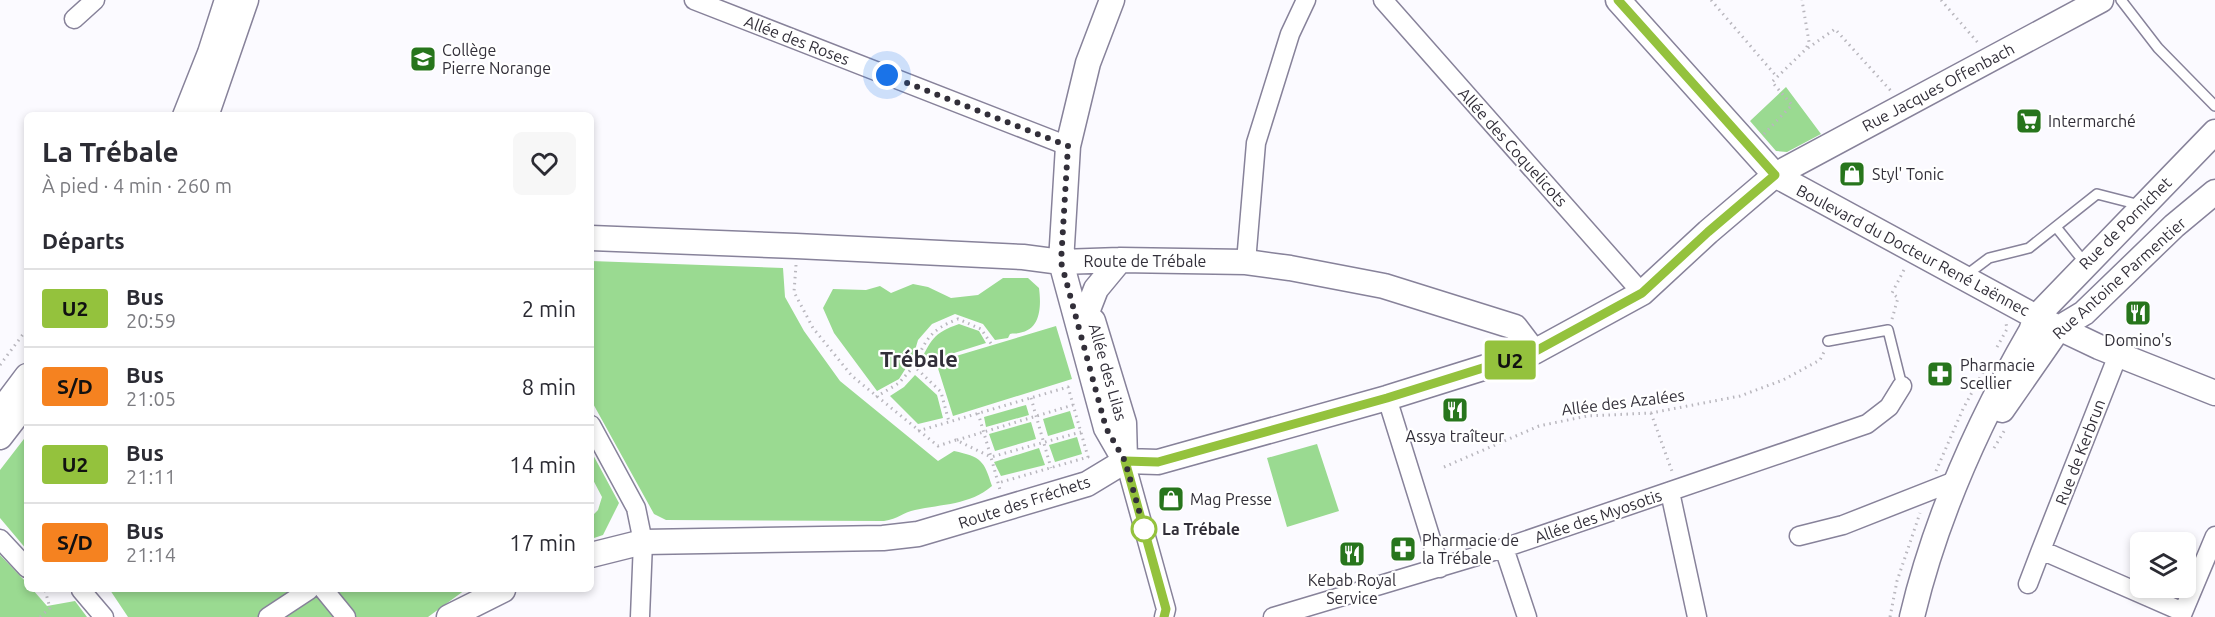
<!DOCTYPE html>
<html lang="fr">
<meta charset="utf-8">
<style>
body{margin:0;font-family:Ubuntu,sans-serif;background:#f7f7f7;color:#2b2b33;height:100vh;display:flex;flex-direction:column;font-size:22px;white-space:nowrap}
*{box-sizing:border-box;margin:0}
p{font-size:20px;color:#7c7c81}
.icon{flex:none;width:33px;height:33px;fill:none;stroke:currentColor;stroke-width:2;stroke-linecap:round;stroke-linejoin:round}
.map{position:relative;flex:1;overflow:hidden}
.drawer{position:absolute;left:24px;top:112px;width:570px;height:480px;display:flex;flex-direction:column;background:#fff;border-radius:9px;box-shadow:0 3px 9px #0003}
.drawer>*{flex:none}
.badge{padding:0 12px;border-radius:4px;font-size:21px;line-height:39px}
.controls{position:absolute;left:2130px;top:532px;display:grid;gap:12px}
.controls a{display:grid;place-items:center;width:66px;height:66px;border-radius:9px;background:#fff;box-shadow:0 3px 9px #0003;font-size:30px}
.you{position:absolute;width:30px;height:30px;margin:-15px;border:4px solid #fff;border-radius:50%;background:#1a73e8;box-shadow:0 0 0 9px #1a73e833}
.map>.badge{position:absolute;translate:-50% -50%;box-shadow:0 0 0 3px #fff}
h2{padding:0 18px;font-size:22px;line-height:54px}
.round{display:grid;place-items:center;flex:none;width:63px;height:63px;border-radius:9px;background:#f7f7f7}
.head{display:flex;align-items:center;justify-content:space-between;height:102px;padding:0 18px}
h1{font-size:28px;font-weight:700;line-height:45px}
ul{padding:0;list-style:none}
li{display:flex;align-items:center;gap:18px;height:78px;padding:0 18px;border-top:2px solid #e1e1e2}
li div{flex:1}
li b{display:block;font-size:22px}
li em{font-style:normal}
li .badge{min-width:66px;font-weight:700;text-align:center}
.map>svg:first-child{display:block}
.green{fill:#9ada91}
.lines{fill:none;stroke-linecap:round;stroke-linejoin:round}
.lane-casing{stroke:#87829a;stroke-width:12}
.street-casing{stroke:#87829a;stroke-width:21}
.secondary-casing{stroke:#87829a;stroke-width:27}
.path{stroke:#b9b7be;stroke-width:3;stroke-dasharray:1.5 4.5;stroke-linecap:butt}
.lane{stroke:#fff;stroke-width:9}
.street{stroke:#fff;stroke-width:18}
.secondary{stroke:#fff;stroke-width:24}
.line-casing{stroke:#fff;stroke-width:14}
.line{stroke:#94c23d;stroke-width:9}
.walk{stroke:#322f39;stroke-width:6;stroke-dasharray:0 10.8}
.stop-dot{fill:#fff;stroke:#94c23d;stroke-width:3}
.labels{text-anchor:middle;dominant-baseline:central;stroke-width:4.5;stroke-linejoin:round;paint-order:stroke}
.street-label{font-size:16px;fill:#322f39;stroke:#fff}
.poi-label{font-size:16px;fill:#322f39;stroke:#fff;text-anchor:start}
.stop-label{font-size:16px;font-weight:bold;fill:#322f39;stroke:#fff;text-anchor:start}
.district-label{font-size:22px;font-weight:bold;fill:#322f39;stroke:#fff}
</style>
<div class="map">
<svg width="2215" height="617" viewBox="0 0 2215 617">
<rect width="100%" height="100%" fill="#fbfaff"/>
<path class="green" d="M1786,87L1821,134L1787,152L1776,151L1750,121Z
M591,261L783,268L785,297L804,331L840,381L938,461L954,451C981,457 984,460 992,486C970,505 942,504 915,510C904,512 898,519 884,521L666,520L654,514L591,400Z
M1003,278H1028L1039,288C1041,304 1042,330 1019,333C1016,334 1013,333 1010,334L1008,338L995,340L983,324L955,314L932,324L918,340L913,357L899,379L877,391L834,333L823,308L833,289L866,290L880,286L891,293L913,284L928,287L951,298L978,295Z
M959,324L979,331L986,343L919,364C931,340 933,333 959,324Z
M1056,326L1072,379L953,416L936,362Z
M915,375L937,395L943,418L918,424L890,396L904,387Z
M1026,405L1029,415L986,427L984,417Z
M1070,411L1075,428L1048,436L1043,419Z
M1031,422L1036,439L995,451L989,434Z
M27,435V550L0,518V470Z
M1077,437L1082,454L1055,462L1049,445Z
M1317,444L1339,511L1287,527L1267,458Z
M1039,448L1045,465L1001,476L994,462Z
M591,451L619,503L603,535L591,539V517L598,510L602,497L591,476Z
M0,555L27,583V590H33L47,606L75,601L87,617H0Z
M110,590H465L428,617H128Z"/>
<g class="lines">
<defs>
<path id="lane" d="M2121,0L2158,48L2215,106
M2056,227L2085,263
M1965,276L1989,258L2029,248L2097,194L2140,205
M1828,341L1888,330L1902,386"/>
<path id="street" d="M694,0L1068,146
M1383,0L1642,293
M74,19L95,0
M1246,262L1256,143L1290,34L1306,0
M2118,355L2041,550L2183,612
M1387,398L1440,568
M591,425L636,508L643,542L640,617
M1125,461L1166,609L1164,617
M1670,492L1697,617
M1799,536L1843,525L1955,481
M0,539L27,568
M1504,548L1527,617
M2028,584L2041,550
M81,590L104,617
M324,590L346,617
M268,617L309,590
M1273,617L1504,548L1867,424L1889,407L1902,386
M2181,617L2215,536"/>
<path id="secondary" d="M1112,0L1088,63L1068,146L1061,262L1106,428L1125,461
M1618,0L1775,175L2036,317L2099,347L2215,393
M185,116L210,53L227,0
M206,116L246,0
M591,238L796,246L1023,257L1061,262L1120,260L1246,262L1290,268L1384,286L1515,327L1534,352
M1089,307L1096,289L1120,260
M1093,321L1124,423L1125,459
M2002,410L2059,328L2084,313L2174,226L2215,192
M0,412L27,376
M0,437L27,402
M591,555L643,542L883,538L918,534L1087,484L1125,461L1158,462L1387,398L1534,352L1642,293L1708,232L1775,175L2101,0
M449,617L503,590
M1912,617C1936,515 1979,421 2031,331L2036,317L2215,132"/>
</defs>
<use href="#lane" class="lane-casing"/>
<use href="#street" class="street-casing"/>
<use href="#secondary" class="secondary-casing"/>
<path class="path" d="M1711,0L1777,77
M1941,0L1979,44
M1808,48L1835,29L1891,91
M1764,134L1792,105L1772,82L1806,49L1809,42L1802,0
M796,265L794,292L813,328L852,376L938,446L956,440L991,457L1000,490
M1892,319L1898,298L1892,293L1905,268
M1997,347L2007,329L2006,323
M0,365L27,329
M914,366C926,339 930,330 958,319L981,329L992,345
M876,397L899,383L914,366L941,392L949,422
M1031,398L1051,468
M978,413L991,457L1081,432
M1651,413L1673,474
M918,431L1068,387L1088,457L998,483
M957,440L1073,405
M1994,448L2006,428
M1444,467L1539,426L1587,416L1651,413L1740,396L1783,380L1820,360L1825,350
M1936,471L1963,409L1988,363
M40,617L50,608L45,590
M1890,617L1897,581L1920,513"/>
<use href="#lane" class="lane"/>
<use href="#street" class="street"/>
<use href="#secondary" class="secondary"/>
</g>
<g class="lines">
<defs>
<path id="line" d="M1164,617L1166,609L1125,461L1158,462L1387,398L1534,352L1642,293L1708,232L1775,175L1618,0"/>
</defs>
<use href="#line" class="line-casing"/>
<use href="#line" class="line"/>
<path class="walk" d="M887,75L1068,146L1061,262L1106,428L1125,461L1147,539L1144,529"/>
</g>
<defs>
<symbol id="school-square" viewBox="-11 -11 22 22"><rect x="-9" y="-9" width="18" height="18" rx="4" fill="#27751c" stroke="#fff"/><path d="M0-5L7-2L0 1L-7-2ZM-4 1L0 2.5L4 1V4Q0 6-4 4Z" fill="#fff"/></symbol>
<symbol id="supermarket-square" viewBox="-11 -11 22 22"><rect x="-9" y="-9" width="18" height="18" rx="4" fill="#27751c" stroke="#fff"/><path d="M-6-5.5h2.5l.6 2H6L4.5 2H-2.5L-4.4-4H-6ZM-1.5 3.2a1.3 1.3 0 1 0 .1 0ZM3 3.2a1.3 1.3 0 1 0 .1 0Z" fill="#fff"/></symbol>
<symbol id="shop-square" viewBox="-11 -11 22 22"><rect x="-9" y="-9" width="18" height="18" rx="4" fill="#27751c" stroke="#fff"/><path d="M-5-2.5h2.3a2.7 3.5 0 0 1 5.4 0H5L5.5 6h-11ZM-1.5-2.5h3a1.5 2.3 0 0 0-3 0Z" fill="#fff"/></symbol>
<symbol id="restaurant-square" viewBox="-11 -11 22 22"><rect x="-9" y="-9" width="18" height="18" rx="4" fill="#27751c" stroke="#fff"/><path d="M-5-6h1v4h1v-4h1v4h1v-4h1v5L-1.5 .5V6h-2V.5L-5-1ZM5-6V6H3V1.5H1.5Q1.5-4 5-6Z" fill="#fff"/></symbol>
<symbol id="pharmacy-square" viewBox="-11 -11 22 22"><rect x="-9" y="-9" width="18" height="18" rx="4" fill="#27751c" stroke="#fff"/><path d="M-2-6h4v4h4v4h-4v4h-4v-4h-4v-4h4Z" fill="#fff"/></symbol>
</defs>
<g fill-rule="evenodd">
<use href="#school-square" x="408" y="44" width="30" height="30"/>
<use href="#supermarket-square" x="2014" y="106" width="30" height="30"/>
<use href="#shop-square" x="1837" y="159" width="30" height="30"/>
<use href="#restaurant-square" x="2123" y="298" width="30" height="30"/>
<use href="#pharmacy-square" x="1925" y="359" width="30" height="30"/>
<use href="#restaurant-square" x="1440" y="395" width="30" height="30"/>
<use href="#shop-square" x="1156" y="484" width="30" height="30"/>
<use href="#pharmacy-square" x="1388" y="534" width="30" height="30"/>
<use href="#restaurant-square" x="1337" y="539" width="30" height="30"/>
</g>
<circle class="stop-dot" cx="1144" cy="529" r="12"/>
<g class="labels">
<g class="street-label">
<text transform="translate(797 40) rotate(21)">Allée des Roses</text>
<text transform="translate(1938 87) rotate(-28)">Rue Jacques Offenbach</text>
<text transform="translate(1513 147) rotate(48)">Allée des Coquelicots</text>
<text transform="translate(2125 223) rotate(-45)">Rue de Pornichet</text>
<text transform="translate(1913 250) rotate(28)">Boulevard du Docteur René Laënnec</text>
<text x="1145" y="261">Route de Trébale</text>
<text transform="translate(2119 278) rotate(-42)">Rue Antoine Parmentier</text>
<text transform="translate(1108 372) rotate(74)">Allée des Lilas</text>
<text transform="translate(1623 402) rotate(-7)">Allée des Azalées</text>
<text transform="translate(2080 452) rotate(-69)">Rue de Kerbrun</text>
<text transform="translate(1024 502) rotate(-18)">Route des Fréchets</text>
<text transform="translate(1598 516) rotate(-19)">Allée des Myosotis</text>
</g>
<g class="poi-label">
<text x="442" y="50">Collège<tspan x="442" dy="18">Pierre Norange</tspan></text>
<text x="2048" y="121">Intermarché</text>
<text x="1872" y="174">Styl' Tonic</text>
<text x="2138" y="340" text-anchor="middle">Domino's</text>
<text x="1960" y="365">Pharmacie<tspan x="1960" dy="18">Scellier</tspan></text>
<text x="1455" y="436" text-anchor="middle">Assya traîteur</text>
<text x="1190" y="499">Mag Presse</text>
<text x="1422" y="540">Pharmacie de<tspan x="1422" dy="18">la Trébale</tspan></text>
<text x="1352" y="580" text-anchor="middle">Kebab Royal<tspan x="1352" dy="18">Service</tspan></text>
</g>
<g class="stop-label">
<text x="1162" y="529">La Trébale</text>
</g>
<g class="district-label">
<text x="919" y="358">Trébale</text>
</g>
</g>
</svg>
<div class="controls">
<a><svg class="icon" aria-label="layers" viewBox="0 0 24 24"><path d="M12 4l9 5-9 5-9-5zM3 14l9 5 9-5"/></svg></a>
</div>
<div class="you" style="left:887px;top:75px"></div>
<b class="badge" style="left:1510px;top:360px;background:#94c23d;color:#111">U2</b>
<section class="drawer">
<div class="head"><div><h1>La Trébale</h1><p>À pied · 4 min · 260 m</p></div><a class="round"><svg class="icon" aria-label="heart" viewBox="0 0 24 24"><path d="M12 20l-8-8c-3-5 5-10 8-4 3-6 11-1 8 4z"/></svg></a></div>
<h2>Départs</h2>
<ul>
<li><span class="badge" style="background:#94c23d;color:#111">U2</span><div><b>Bus</b><p>20:59</p></div><em>2 min</em></li>
<li><span class="badge" style="background:#f58220;color:#111">S/D</span><div><b>Bus</b><p>21:05</p></div><em>8 min</em></li>
<li><span class="badge" style="background:#94c23d;color:#111">U2</span><div><b>Bus</b><p>21:11</p></div><em>14 min</em></li>
<li><span class="badge" style="background:#f58220;color:#111">S/D</span><div><b>Bus</b><p>21:14</p></div><em>17 min</em></li>
</ul>
</section>
</div>
